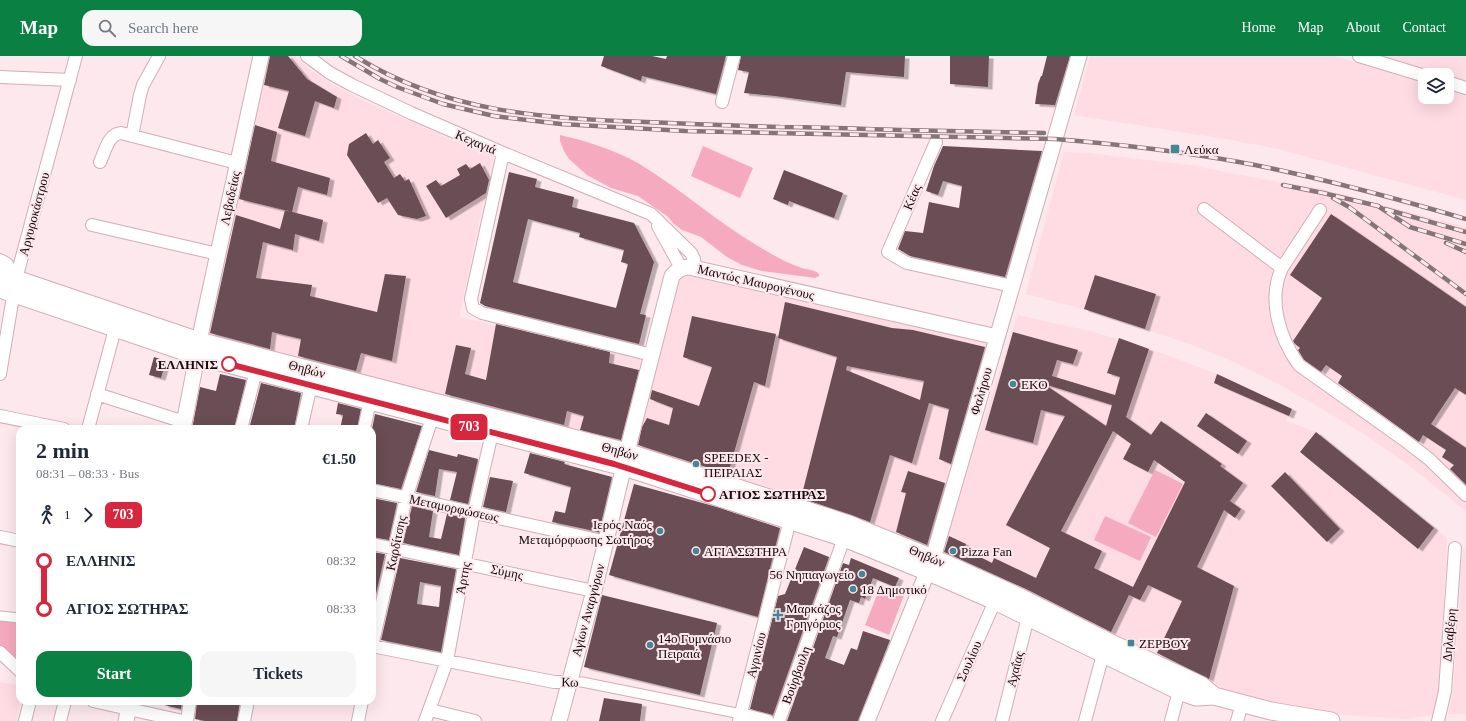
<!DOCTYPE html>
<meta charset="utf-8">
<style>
body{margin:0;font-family:Georgia,serif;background:#f6f6f7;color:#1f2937;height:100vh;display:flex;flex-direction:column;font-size:15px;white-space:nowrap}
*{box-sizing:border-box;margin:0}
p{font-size:13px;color:#747a83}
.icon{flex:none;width:22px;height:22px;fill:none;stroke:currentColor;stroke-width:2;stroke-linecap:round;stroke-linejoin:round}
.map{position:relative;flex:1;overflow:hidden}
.sheet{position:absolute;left:16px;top:369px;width:360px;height:280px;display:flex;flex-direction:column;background:#fff;border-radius:12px;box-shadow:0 4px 16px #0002}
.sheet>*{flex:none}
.badge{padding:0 8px;border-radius:6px;font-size:14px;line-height:26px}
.tools{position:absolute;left:1418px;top:12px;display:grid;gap:8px}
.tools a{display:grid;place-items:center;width:36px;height:36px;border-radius:8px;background:#fff;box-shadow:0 4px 16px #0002;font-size:20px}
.map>.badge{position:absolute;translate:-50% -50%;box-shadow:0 0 0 2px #fff}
.legs{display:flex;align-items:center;gap:6px;height:44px;padding:0 20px;font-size:13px}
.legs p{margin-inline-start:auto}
.head{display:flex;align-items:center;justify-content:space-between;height:68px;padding:0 20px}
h1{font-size:22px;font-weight:700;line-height:30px}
.button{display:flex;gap:8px;margin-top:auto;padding:8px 20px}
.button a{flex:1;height:46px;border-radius:12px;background:#0b8043;color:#fff;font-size:16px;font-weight:700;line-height:46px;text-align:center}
.button a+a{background:#f6f6f7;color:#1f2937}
ul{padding:0 20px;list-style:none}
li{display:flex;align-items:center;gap:14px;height:48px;font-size:15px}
li i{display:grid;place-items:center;width:6px;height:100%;margin:0 5px;background:currentColor}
li i::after{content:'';width:10px;height:10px;margin:-5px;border:3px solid;border-radius:50%;background:#fff}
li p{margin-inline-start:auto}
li:first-child i{background:linear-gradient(#0000 50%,currentColor 0)}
li:last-child i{background:linear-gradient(currentColor 50%,#0000 0)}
header{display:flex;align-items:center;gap:24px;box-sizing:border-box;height:56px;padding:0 20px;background:#0b8043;color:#fff}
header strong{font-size:19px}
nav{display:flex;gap:22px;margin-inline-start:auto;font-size:14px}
.search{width:280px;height:36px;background:#f6f6f7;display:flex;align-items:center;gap:10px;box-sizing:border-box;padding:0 14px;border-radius:12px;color:#747a83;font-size:15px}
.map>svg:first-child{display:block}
.built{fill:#ffdbe4;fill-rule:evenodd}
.green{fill:#f5aabf}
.building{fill:#6b4d55;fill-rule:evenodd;filter:url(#shadow)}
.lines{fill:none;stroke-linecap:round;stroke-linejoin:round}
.pedestrian-casing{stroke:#d0aeb6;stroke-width:11}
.minor-casing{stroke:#d0aeb6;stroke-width:14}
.tertiary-casing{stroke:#d0aeb6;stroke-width:17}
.secondary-casing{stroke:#d0aeb6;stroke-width:19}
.pedestrian{stroke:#fff;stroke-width:9}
.minor{stroke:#fff;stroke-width:12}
.tertiary{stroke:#fff;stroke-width:15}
.secondary{stroke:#fff;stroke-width:17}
.rail-casing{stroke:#857579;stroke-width:4.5}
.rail{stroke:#fde8ed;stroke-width:3;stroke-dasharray:9;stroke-linecap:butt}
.line-1-casing{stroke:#fff;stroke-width:9}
.line-1{stroke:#d7263d;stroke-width:6}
.poi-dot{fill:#428794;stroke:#fde8ed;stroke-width:1.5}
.stop-1-dot{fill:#fff;stroke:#d7263d;stroke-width:2}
.labels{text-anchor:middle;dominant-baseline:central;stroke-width:4;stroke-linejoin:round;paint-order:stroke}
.street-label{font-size:13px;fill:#14090c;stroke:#fde8ed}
.poi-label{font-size:13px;fill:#14090c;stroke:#fde8ed;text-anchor:start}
.stop-label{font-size:13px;font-weight:bold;fill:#14090c;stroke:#fde8ed;text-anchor:end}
</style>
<header>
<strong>Map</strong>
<div class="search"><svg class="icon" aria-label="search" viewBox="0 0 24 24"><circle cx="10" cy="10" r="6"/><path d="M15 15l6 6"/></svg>Search here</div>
<nav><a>Home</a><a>Map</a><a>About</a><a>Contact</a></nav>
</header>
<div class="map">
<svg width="1466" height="665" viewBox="0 0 1466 665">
<defs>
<filter id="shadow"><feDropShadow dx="4.5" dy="2.5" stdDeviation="0" flood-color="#0004"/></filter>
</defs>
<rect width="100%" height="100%" fill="#fde8ed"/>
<path class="built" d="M265,0H295L309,13L332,28L360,43L493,102L459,261L646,303L624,388L207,277Z
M1090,0H1334L1382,14L1384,0H1466V144L1278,93L1231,84L1074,59ZM1425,19H1447V41H1425Z
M1064,96L1088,97L1189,109L1278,126L1295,128L1319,132L1466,171V455L1407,408L1367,380L1317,350L1278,328L1227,303L1187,287L1069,249L1026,238Z
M682,216L994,288L929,495L846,458L633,392L676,226Z
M1018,259L1094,276L1159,296L1227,322L1291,352L1286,365L1316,376L1447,482L1440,632L1434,659L1406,663L1346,659L1256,644L1232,637L939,499Z
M1463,492L1466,495V658H1448L1453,635Z
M0,626L20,629V643L17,665H0Z"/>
<path class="green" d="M560,79C587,85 614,94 638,107C679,132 715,164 756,189C770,197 784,206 799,211C806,214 815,213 819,218V220L815,222L762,215L742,209L727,201L701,181L682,174L674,168L667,160L638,140L611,132L587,119L569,103L564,95L560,85Z
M703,90L753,112L740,142L691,120Z
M1155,414L1183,428L1156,481L1128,467Z
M1105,460L1151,481L1140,505L1094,484Z
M881,529L904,539L889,579L865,569Z
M0,560L20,562V615L0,596Z"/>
<path class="building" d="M270,0H288L307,23L337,41L334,52L315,45L305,80L278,72L289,35L264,29Z
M604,0H652L666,3L667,0H726L716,38L642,20L641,25L601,10Z
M741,0H905L904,21L846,16L841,49L775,40L744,37L749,16L738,14Z
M950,0H989L988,31L950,28Z
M1047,0H1070L1055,49L1035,48L1038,28L1041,20H1042Z
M255,69L277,76L271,105L330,122L327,139L298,131L292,156L239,143Z
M366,77L373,88L378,84L390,102L384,106L394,122L400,118L405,125L409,123L426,160L417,163L398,159L387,142L378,147L347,99L349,88Z
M943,90L1042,95L1005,221L910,200L898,193L905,175L923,177L929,146L959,152L962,130L943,125L938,139L926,135L934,110Z
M480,107L489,124L486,137L446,162L426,130L436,124L441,130L460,119L457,113L466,108L470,113Z
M784,114L843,137L834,162L789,145L788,149L773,143Z
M509,116L537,123L535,131L574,141L572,151L634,167L654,206L640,258L646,259L639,288L485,250L480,247ZM528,163L580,177L579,181L624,194L621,206L628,208L616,252L513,226Z
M285,154L323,164L319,185L295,178L293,194L263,186L256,222L312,229L310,240L377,256L385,218L406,220L392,305L361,297L356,315L298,300L301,283L272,276L270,293L210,277L236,159L280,173Z
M1331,158L1466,251V339L1455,332L1431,368L1466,392V429L1450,413L1454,409L1442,401L1446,394L1423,379L1419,386L1338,327L1342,320L1326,309L1321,316L1304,304L1298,294L1300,292L1295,288L1293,285L1322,242L1290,219Z
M1095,219L1156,238L1145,273L1084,253Z
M785,246L892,272L913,274L985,291L951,408L939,403L949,353L929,347L912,407L890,399L870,466L801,442L837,301L778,282ZM847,310L924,325L920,344L846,314Z
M692,260L776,278L765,330L754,326L728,418L638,389L642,371L647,362L669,369L673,352L650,343L652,334L699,350L712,311L683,301Z
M496,268L610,296L609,307L639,314L621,384L580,374L584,360L567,355L564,369L445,338L456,289L471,292L465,318L486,324Z
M1013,276L1078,294L1073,308L1057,304L1052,320L1115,339L1120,321L1107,317L1119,282L1149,293L1126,361L1151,379L1161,365L1222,408L1220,410L1243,427L1230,445L1241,453L1235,462L1224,454L1197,511L1234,530L1209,623L1157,597L1182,545L1148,529L1140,544L1129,539L1111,576L1026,533L944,496L949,480L966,488L964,493L992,507L994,502L1036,522L1050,492L1006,469L1065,360L1041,354L1033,387L985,374ZM1044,328L1112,349L1106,370ZM1113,375L1131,388L1123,403L1148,416L1154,404L1185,426L1133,531L1094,512L1102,495L1061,475Z
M154,301L166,305L161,322L149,319Z
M220,318L246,324L234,373H192L200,331L216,335Z
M1217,318L1292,353L1289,360L1214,327Z
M261,327L301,337L294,373H249Z
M338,347L361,353L357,373H340L343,359L336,358Z
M1206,357L1247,385L1238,398L1197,370Z
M375,358L422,370L401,433L372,427V373Z
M1316,376L1434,472L1418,493L1300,396Z
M429,394L457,401L458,398L478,403L468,448L450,444L457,416L439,413L435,440L416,436Z
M530,397L565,406L564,408L612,421L599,476L552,466L555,455L565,457L571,431L524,417Z
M908,415L945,427L927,489L896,476L906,437L901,436Z
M1285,416L1340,473L1327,486L1271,430Z
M490,421L513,425L506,456L483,451Z
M634,428L717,451L780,472L758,561L609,519Z
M372,442L397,447L389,484L372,481Z
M412,450L433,455L429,481L441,483L447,458L465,462L459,499L403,487Z
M804,491L829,501L773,659L750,653L778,540L785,538Z
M372,496L385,498L372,556Z
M400,502L456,513L441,596L381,584ZM420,526L441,530L439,551L417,548Z
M851,502L899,522L895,531L873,522L865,543L861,541L859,547L850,544L837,581L833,580L825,602L844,609L851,592L857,594L863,575L890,584L858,665H787L843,507L849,509Z
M602,539L717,567L700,639L584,611Z
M604,642L642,648L640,665H599Z
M165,645H182L181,653L164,649Z
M197,645H240L237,665H205L195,663Z"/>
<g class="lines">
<defs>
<path id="pedestrian" d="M0,560L20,562
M568,626H582L741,658"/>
<path id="minor" d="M307,0L330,17L352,29L411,57L503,97L651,158L691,197L694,203L695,212
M1359,0L1425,20
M0,21L70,24
M1447,26L1466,32
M722,46L734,0
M132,80L140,39L143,29L159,0
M936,86L888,196L907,207L1012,230
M503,97L471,243L473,252L482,257L652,299
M100,106C105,96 108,78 121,77L237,107
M1204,153L1282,212
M1320,154L1282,212C1267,244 1280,283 1299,309L1403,383L1429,403L1466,439
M92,169L218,198
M658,170L681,212
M0,204L7,208L16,223
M0,318L16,223L76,0
M97,338L184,366
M0,360L64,373
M88,373L115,273
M241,373L256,315
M301,373L311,329
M364,373L370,345
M372,434L607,486
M0,481L20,485
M372,488L594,535
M372,590L406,442L432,362
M372,590L554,626H568
M0,596L20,615
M93,645L183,665
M430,654L475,665
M741,658L768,665
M25,665L30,645
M60,665L65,645
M187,665L190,645
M244,665L248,645
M358,665L362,645
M425,665L447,605L474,456L492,377
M739,665L790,464
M779,665L844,482
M942,665L995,545
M1002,665L1028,561
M1085,665L1103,598
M1171,665L1179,635
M1237,665L1242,648
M1438,665L1445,635L1455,492"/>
<path id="tertiary" d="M199,285L261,0
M183,373L197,300
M126,665L130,645
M559,665L594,535L631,380L672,220C677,214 682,211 689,211L997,281
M867,665L933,502L1079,0"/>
<path id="secondary" d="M0,219L16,223L199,285L627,396L849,468L945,507L1022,542L1111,587L1201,629L1214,640
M0,233L197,300L624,411L844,482L940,521L995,545L1179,635L1196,641L1214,640L1271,655L1331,665"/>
</defs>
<use href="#pedestrian" class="pedestrian-casing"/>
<use href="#minor" class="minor-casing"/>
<use href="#tertiary" class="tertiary-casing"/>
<use href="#secondary" class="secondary-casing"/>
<use href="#pedestrian" class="pedestrian"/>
<use href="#minor" class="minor"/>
<use href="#tertiary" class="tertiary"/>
<use href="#secondary" class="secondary"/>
<defs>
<path id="rail" d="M341,0L380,23L397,31L443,48L494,60L561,68L685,75L1055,83C1116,88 1178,95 1239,106C1315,120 1391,141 1466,163
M355,0C444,56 544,63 646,66C691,68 736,70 780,71C820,71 860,73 900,74C948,75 996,76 1044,77
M1283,129L1323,137L1378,150L1410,171L1466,188
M1333,142L1349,151L1466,238
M1385,153L1466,176
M1446,187L1466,196"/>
</defs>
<use href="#rail" class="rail-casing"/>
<use href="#rail" class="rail"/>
</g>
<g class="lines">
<defs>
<path id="line-1" d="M229,308L614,408L708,438"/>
</defs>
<use href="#line-1" class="line-1-casing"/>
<use href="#line-1" class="line-1"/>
</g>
<g class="poi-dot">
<rect x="1170" y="88" width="10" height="10" rx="2"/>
<circle cx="1013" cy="328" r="4"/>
<circle cx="696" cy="408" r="4"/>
<circle cx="660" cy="475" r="4"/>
<circle cx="696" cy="495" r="4"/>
<circle cx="953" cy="495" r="4"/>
<circle cx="862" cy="518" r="4"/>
<circle cx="853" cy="533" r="4"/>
<path d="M776 553h4v4h4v4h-4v4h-4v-4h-4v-4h4z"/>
<rect x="1127" y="583" width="8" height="8" rx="2"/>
<circle cx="650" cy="589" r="4"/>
</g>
<g class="stop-1-dot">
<circle cx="229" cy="308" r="7"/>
<circle cx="708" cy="438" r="7"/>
</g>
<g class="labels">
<g class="street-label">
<text transform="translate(476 86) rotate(23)">Κεχαγιά</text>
<text transform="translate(912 141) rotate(-67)">Κέας</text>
<text transform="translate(230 142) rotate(-78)">Λεβαδείας</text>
<text transform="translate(34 158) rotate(-75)">Αργυροκάστρου</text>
<text transform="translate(756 226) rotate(13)">Μαντώς Μαυρογένους</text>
<text transform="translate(307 313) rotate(15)">Θηβών</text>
<text transform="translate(981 335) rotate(-74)">Φαλήρου</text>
<text transform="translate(620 395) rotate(16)">Θηβών</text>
<text transform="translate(454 452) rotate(12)">Μεταμορφώσεως</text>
<text transform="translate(396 487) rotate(-78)">Καρδίτσης</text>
<text transform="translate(927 500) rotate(23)">Θηβών</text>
<text transform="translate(507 516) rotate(12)">Σύμης</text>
<text transform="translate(463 522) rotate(-79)">Άρτης</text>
<text transform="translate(588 554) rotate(-75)">Αγίων Αναργύρων</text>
<text transform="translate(1449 579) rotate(-85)">Δηλαβέρη</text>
<text transform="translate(756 599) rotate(-76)">Αγρινίου</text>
<text transform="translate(969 605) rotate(-66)">Σουλίου</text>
<text transform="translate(1015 613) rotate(-76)">Αχαΐας</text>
<text transform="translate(796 619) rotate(-70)">Βούρβουλη</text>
<text transform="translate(570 626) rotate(1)">Κω</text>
</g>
<g class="poi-label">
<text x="1184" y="93">Λεύκα</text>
<text x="1021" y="328">EKO</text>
<text x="704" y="401">SPEEDEX -<tspan x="704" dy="15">ΠΕΙΡΑΙΑΣ</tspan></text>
<text x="652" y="468" text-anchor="end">Ιερός Ναός<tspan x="652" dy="15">Μεταμόρφωσης Σωτήρος</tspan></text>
<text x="704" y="495">ΑΓΙΑ ΣΩΤΗΡΑ</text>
<text x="961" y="495">Pizza Fan</text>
<text x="854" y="518" text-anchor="end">56 Νηπιαγωγείο</text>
<text x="861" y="533">18 Δημοτικό</text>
<text x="786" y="552">Μαρκάζος<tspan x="786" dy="15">Γρηγόριος</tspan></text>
<text x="658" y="582">14ο Γυμνάσιο<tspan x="658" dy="15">Πειραιά</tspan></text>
<text x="1139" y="587">ΖΕΡΒΟΥ</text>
</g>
<g class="stop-label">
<text x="218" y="308">ΕΛΛΗΝΙΣ</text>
<text x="719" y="438" text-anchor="start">ΑΓΙΟΣ ΣΩΤΗΡΑΣ</text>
</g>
</g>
</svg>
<div class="tools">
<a><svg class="icon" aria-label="layers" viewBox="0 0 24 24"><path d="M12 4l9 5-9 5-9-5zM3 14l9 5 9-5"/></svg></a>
</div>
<b class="badge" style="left:469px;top:371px;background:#d7263d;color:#fff">703</b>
<section class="sheet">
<div class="head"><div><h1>2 min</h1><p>08:31 – 08:33 · Bus</p></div><b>€1.50</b></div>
<div class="legs"><svg class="icon" aria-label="walk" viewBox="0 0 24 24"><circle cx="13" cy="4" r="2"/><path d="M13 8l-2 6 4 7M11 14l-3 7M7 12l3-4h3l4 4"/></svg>1<svg class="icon" aria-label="forward" viewBox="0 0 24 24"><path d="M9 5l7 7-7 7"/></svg><b class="badge" style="background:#d7263d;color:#fff">703</b></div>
<ul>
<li><i style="color:#d7263d"></i><b>ΕΛΛΗΝΙΣ</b><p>08:32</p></li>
<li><i style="color:#d7263d"></i><b>ΑΓΙΟΣ ΣΩΤΗΡΑΣ</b><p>08:33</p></li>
</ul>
<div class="button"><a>Start</a><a>Tickets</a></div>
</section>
</div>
